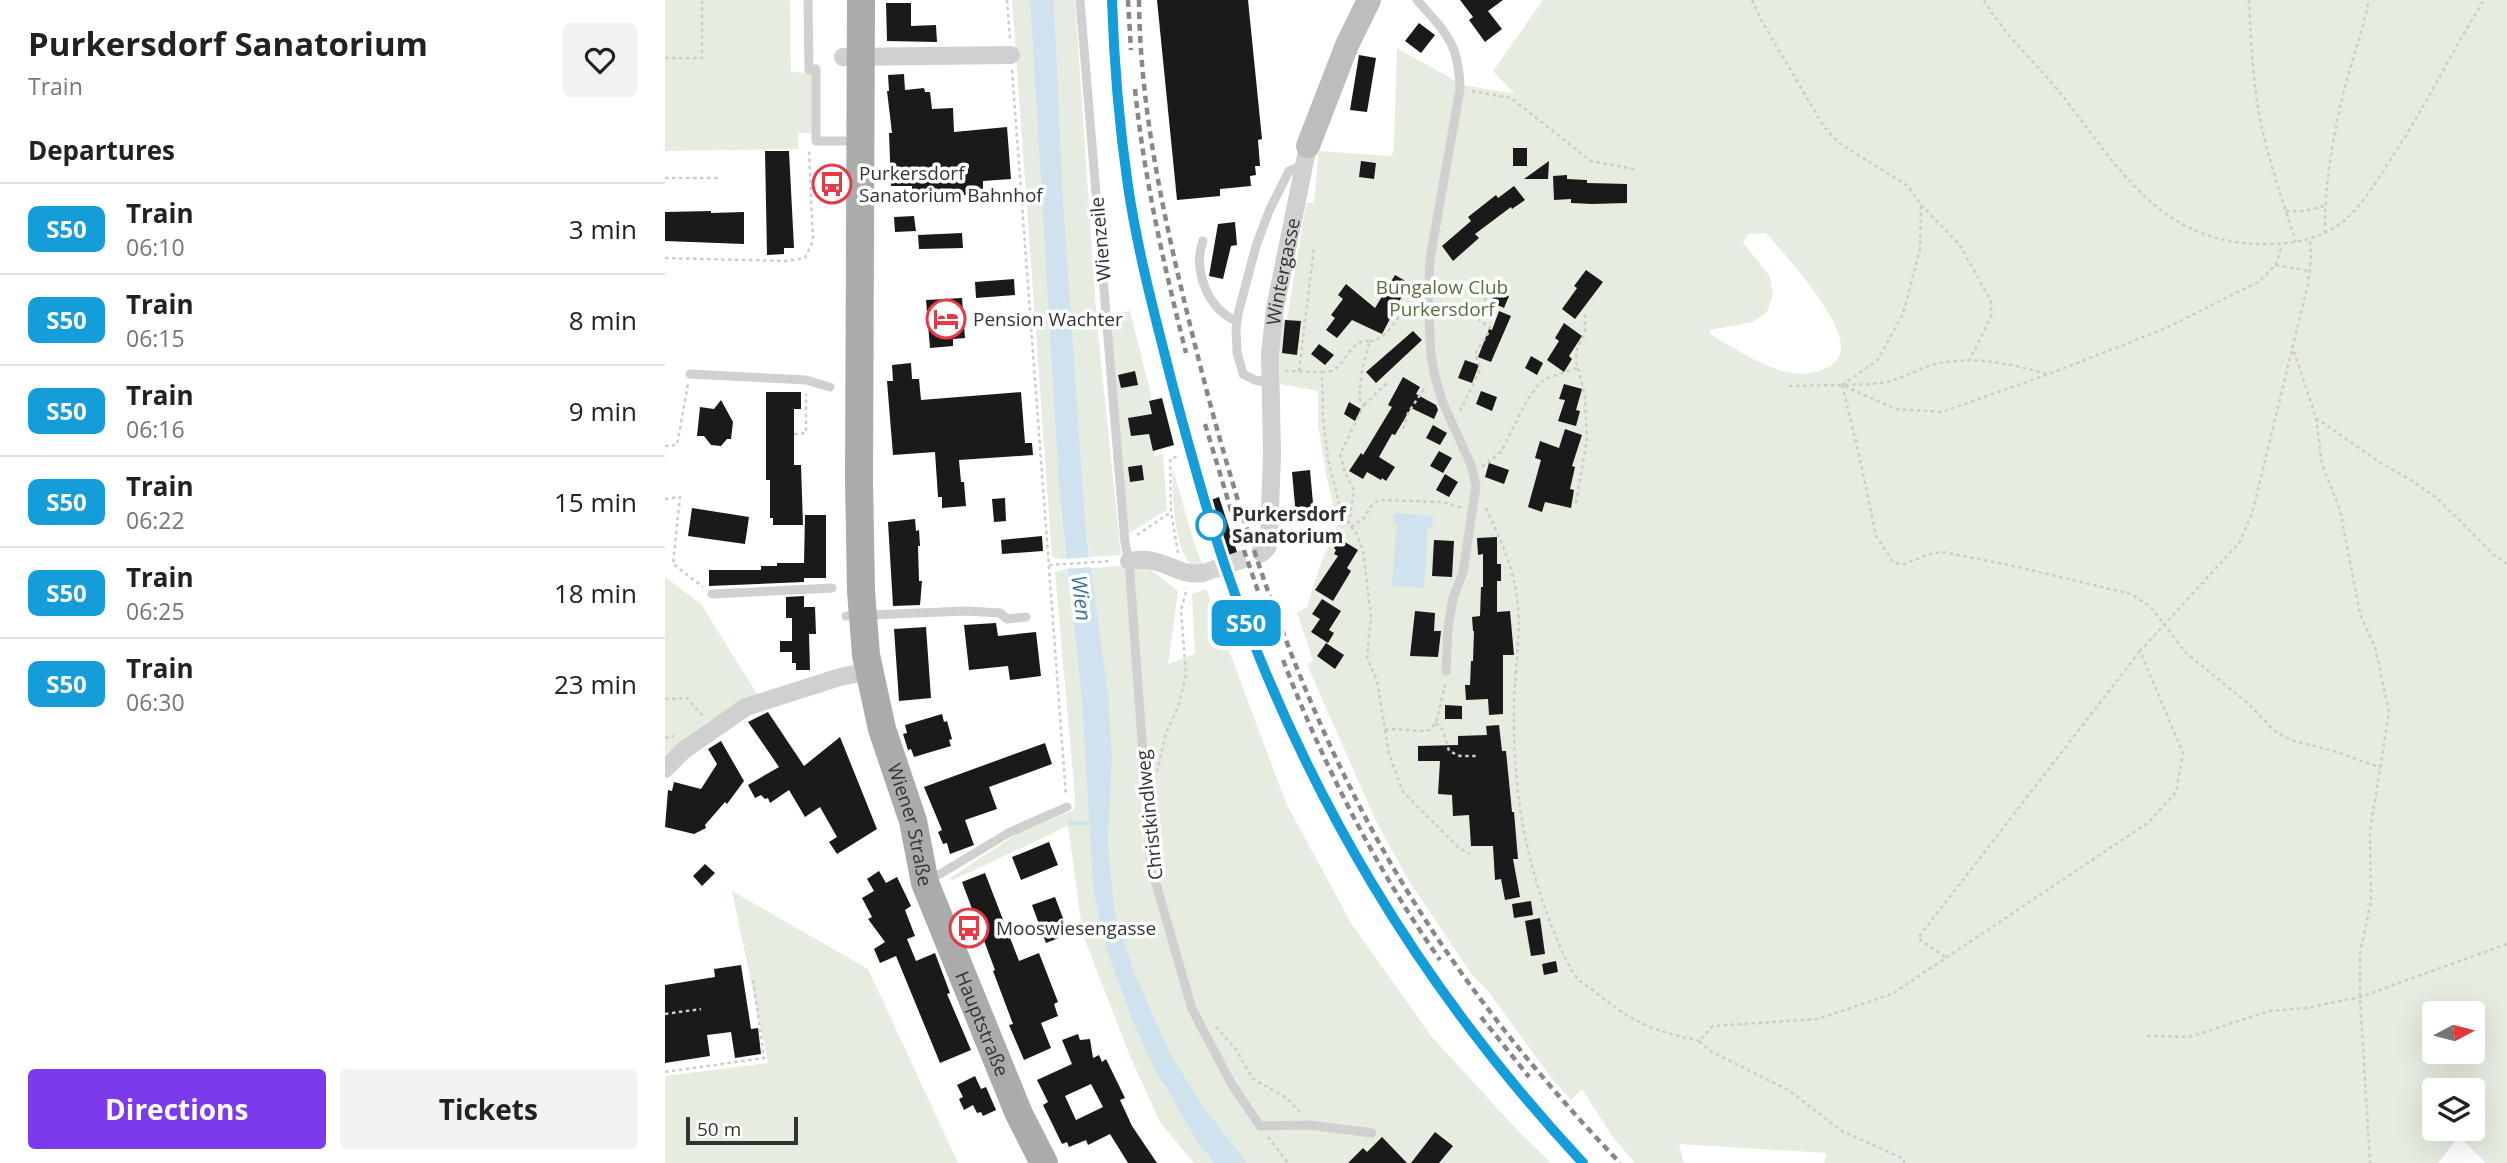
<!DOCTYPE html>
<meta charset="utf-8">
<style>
body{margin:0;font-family:"Open Sans",sans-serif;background:#f2f2f2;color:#222;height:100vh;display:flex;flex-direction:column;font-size:26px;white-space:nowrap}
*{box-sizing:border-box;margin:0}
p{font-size:23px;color:#767676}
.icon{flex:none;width:38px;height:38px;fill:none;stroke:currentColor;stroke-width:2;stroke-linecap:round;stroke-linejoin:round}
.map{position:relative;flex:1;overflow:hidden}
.drawer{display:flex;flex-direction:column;background:#fff;width:665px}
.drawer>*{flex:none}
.badge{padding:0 14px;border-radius:10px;font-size:24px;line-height:46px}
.needle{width:46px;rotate:83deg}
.tools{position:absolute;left:1757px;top:1001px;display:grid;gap:14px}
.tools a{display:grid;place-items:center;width:63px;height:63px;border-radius:7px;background:#fff;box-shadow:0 7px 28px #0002;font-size:35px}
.scale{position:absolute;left:21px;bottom:18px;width:112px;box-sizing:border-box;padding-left:7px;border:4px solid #333;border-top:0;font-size:19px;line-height:24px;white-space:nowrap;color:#333;-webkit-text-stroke:5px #fff;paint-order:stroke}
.map>.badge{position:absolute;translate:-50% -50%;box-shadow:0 0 0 4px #fff}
h2{padding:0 28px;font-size:26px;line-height:63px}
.round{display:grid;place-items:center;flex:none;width:74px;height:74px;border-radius:7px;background:#f2f2f2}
.overview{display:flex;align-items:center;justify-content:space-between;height:119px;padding:0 28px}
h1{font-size:33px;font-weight:700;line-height:52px}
.action{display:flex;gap:14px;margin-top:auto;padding:14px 28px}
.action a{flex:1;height:80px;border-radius:7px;background:#7c3aed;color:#fff;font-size:28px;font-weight:700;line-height:80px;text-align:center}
.action a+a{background:#f2f2f2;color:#222}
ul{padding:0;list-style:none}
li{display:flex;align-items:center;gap:21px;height:91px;padding:0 28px;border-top:2px solid #e0e0e0}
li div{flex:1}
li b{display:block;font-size:26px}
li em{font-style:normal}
li .badge{min-width:77px;font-weight:700;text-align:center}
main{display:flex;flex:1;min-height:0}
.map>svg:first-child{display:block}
.green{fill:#e6ecdf;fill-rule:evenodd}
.water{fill:#cfe2ee}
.pier{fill:#fff}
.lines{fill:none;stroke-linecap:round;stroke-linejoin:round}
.stream{stroke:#cfe2ee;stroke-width:4.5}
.building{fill:#1a1a1a;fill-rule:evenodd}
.street-tunnel{stroke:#d6d6d6;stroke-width:18;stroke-dasharray:18 9;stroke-linecap:butt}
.path{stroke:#cdcdcd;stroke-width:2.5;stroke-dasharray:3.5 3.5;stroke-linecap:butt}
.lane{stroke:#d0d0d0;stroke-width:9}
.street{stroke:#d0d0d0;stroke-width:18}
.secondary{stroke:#bdbdbd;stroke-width:24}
.primary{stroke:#ababab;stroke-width:28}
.rail{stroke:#888;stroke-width:4.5;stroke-dasharray:7 5;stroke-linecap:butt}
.line-casing{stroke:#fff;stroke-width:16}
.line{stroke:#159dd9;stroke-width:10}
.stop-dot{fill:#fff;stroke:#159dd9;stroke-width:3.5}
.labels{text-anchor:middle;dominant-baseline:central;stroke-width:7;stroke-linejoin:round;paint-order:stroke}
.poi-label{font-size:19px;fill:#333;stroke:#fff;text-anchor:start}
.street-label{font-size:19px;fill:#333;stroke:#fff}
.park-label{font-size:19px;fill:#56703f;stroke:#fff}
.stop-label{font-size:19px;font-weight:bold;fill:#333;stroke:#fff;text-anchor:start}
.water-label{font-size:21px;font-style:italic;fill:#3f7597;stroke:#fff}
</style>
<main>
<section class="drawer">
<div class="overview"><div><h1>Purkersdorf Sanatorium</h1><p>Train</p></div><a class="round"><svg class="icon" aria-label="heart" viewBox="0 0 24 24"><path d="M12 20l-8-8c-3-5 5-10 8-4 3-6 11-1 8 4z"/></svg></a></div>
<h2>Departures</h2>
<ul>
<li><span class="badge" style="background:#159dd9;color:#fff">S50</span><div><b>Train</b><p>06:10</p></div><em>3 min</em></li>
<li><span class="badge" style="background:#159dd9;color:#fff">S50</span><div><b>Train</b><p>06:15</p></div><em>8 min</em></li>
<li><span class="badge" style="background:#159dd9;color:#fff">S50</span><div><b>Train</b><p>06:16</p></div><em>9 min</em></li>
<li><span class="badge" style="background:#159dd9;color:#fff">S50</span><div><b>Train</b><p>06:22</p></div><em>15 min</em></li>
<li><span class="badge" style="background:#159dd9;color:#fff">S50</span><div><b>Train</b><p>06:25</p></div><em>18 min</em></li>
<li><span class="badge" style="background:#159dd9;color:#fff">S50</span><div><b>Train</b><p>06:30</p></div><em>23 min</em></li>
</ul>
<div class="action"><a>Directions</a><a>Tickets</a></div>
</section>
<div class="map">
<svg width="1842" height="1163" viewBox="0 0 1842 1163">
<rect width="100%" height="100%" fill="#fff"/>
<path class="green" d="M0,0H125L126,72L148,73L149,133H133V149L0,151Z
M347,0H365L394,490L401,559H394L387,556Z
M389,0H410L432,324L456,555L425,557L421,532L398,197Z
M878,0H1842V1163H1821L1794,1136L1773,1163H1159L1162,1153L1014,1144L1019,1163H970L947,1136L917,1089L906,1100L885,1076L822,990L807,975L742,878L711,821L646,674L642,664L648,661L632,612L642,607L656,563L673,524L661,474L653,424V391L615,384L614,353L618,319H622L641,203H649L654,151L727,156L729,148L732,48L798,85L850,94L828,71ZM1101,233C1121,255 1178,319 1176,349C1176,356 1170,363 1165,366C1125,389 1081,354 1046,335L1044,330L1088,322L1102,312L1108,294L1105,276L1078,243L1083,234ZM1769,1013H1808V1052H1769ZM1769,1090H1808V1129H1769Z
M465,311L487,399L483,400L491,429L483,432L490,456L498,454L502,510L461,535L444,314Z
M507,466L530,546L539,567L525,564C506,537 509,498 507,466Z
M456,566H481L513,591L503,664L530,654L527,594L541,589L621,803L686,923L766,1036L854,1132L886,1163H582L538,1106L505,1053L470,974L450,914L443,843L447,761L426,568Z
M402,569L417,703L428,890L441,948L467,1020L489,1068L533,1143L549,1163H529L495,1122L465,1056L418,935L403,826L286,881L285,878L356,831L409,810L410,797L390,572Z
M0,577L36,604L92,694L42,722L0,755Z
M67,891L203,969L293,1163H0V1076L103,1063Z"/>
<path class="water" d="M365,0H389L398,197L421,532L443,696L447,761L443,843L450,914L470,974L505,1053L538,1106L582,1163H549L533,1143L489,1068L467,1020L441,948L428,890L417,703L394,490Z
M729,513L768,516L767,527H763L759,588L727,586L732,525L728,524Z"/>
<path class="pier" d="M428,557L429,567L399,569L398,559Z"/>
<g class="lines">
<path class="stream" d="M405,823H429"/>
</g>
<path class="building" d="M492,0H583L597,139L593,140L595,166H590L591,175L585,176L586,186L555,189V196L512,200Z
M795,0H838L823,11L837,29L820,42L804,20L808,17Z
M221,3H246V26L271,25L272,42L222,41Z
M754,23L770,35L756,53L740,41Z
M694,55L711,58L702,112L685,110Z
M239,74L240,90L259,88L260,92H265L267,109L288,108L289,132L342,127L346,179L318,181V195H298V200L252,202L251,189H247V186H226L224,133H227L222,91H224L223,75Z
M848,148H862V166H848Z
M100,151H124L129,248H119V254L102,255Z
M696,161L711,163L709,179L694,177Z
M884,161L883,179H859Z
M902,175V179L922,180V183L962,184V203L927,204L906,203V199L889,200L888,176Z
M849,186L860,200L847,209L846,207L810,234L814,238L788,261L777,246L806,221L803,217L831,195L833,198Z
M46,211V213L79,212V244L0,241V212Z
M249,216L251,231L230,232L229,217Z
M570,222L572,245L566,246L558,279L544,276L553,224Z
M297,233L298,248L254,249L253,235Z
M921,270L938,282L910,319L897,309L912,288L909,286Z
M730,275L744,283L717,334L687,320L672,338L661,330L670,318L666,315L678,299L673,295L681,284L710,308Z
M349,279L350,295L311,298L310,282Z
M831,290L844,296L839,308L826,302Z
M297,298L300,338L288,339V346L265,348L261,300Z
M834,311L846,316L826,362L813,357L824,329L827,330Z
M620,320L636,321L632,355L617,353Z
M899,323L917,336L904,356L907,359L899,372L882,360L894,341L890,338Z
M748,331L757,340L711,383L701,372Z
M654,344L669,355L660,365L646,354Z
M866,356L878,363L872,375L860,368Z
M800,360L814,365L807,383L793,378Z
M246,363L247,379H254L256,400L356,392L360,443H367L368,455L294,460L296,482H299L301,506L277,508V497H273L270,452L228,455L222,381H228L227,365Z
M470,371L473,385L456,388L453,375Z
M738,377L755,387L751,394L771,405L773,410L769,419L746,408L730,435L727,434L714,457L730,467L721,481L717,478L716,480L702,472L698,479L684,471L696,453L698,455L727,407L723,405Z
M899,384L917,389L911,410L915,411L911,426L893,421L900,400L894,399Z
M816,391L832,397L827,411L811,404Z
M101,392H136V409H129V465H136L138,525H108V518H105V480H101Z
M497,398L509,445L488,451L484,434L466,436L463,418L487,414L484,401Z
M56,400L68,422L66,439H62L56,446L46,445L39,436H32L35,407L49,409Z
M684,402L696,409L690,421L679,414Z
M768,425L782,433L775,445L761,438Z
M900,429L917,435L907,466L910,467L905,489L909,490L906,508L880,502L877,512L863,507L876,460L870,458L875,441L894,448Z
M774,451L787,458L778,473L765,466Z
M824,463L844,470L839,484L820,477Z
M477,465L479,480L465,482L463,467Z
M645,470L649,514L631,516L627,472Z
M780,474L793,482L784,497L771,490Z
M554,497L573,555L561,558L543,501Z
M340,498L341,521L329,522L327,499Z
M27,508L84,517L80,544L23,536Z
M140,515H161V578H139V582L44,586V570H96V566H112V563H139Z
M250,519L251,531L254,530L255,546H253L254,581H257L255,605L228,606L223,522Z
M377,536L378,551L337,554L336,540Z
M832,537V564H836V581H832V612L845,611L849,655H838V714L824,715L823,699L801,700L800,685H805L806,661H808L809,631H808L807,617L815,616L816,587H818V554L813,555L812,538Z
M675,539L693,550L682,568L686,571L668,601L650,590L673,556L669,554L671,550L669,548Z
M769,540L789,541L787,577L767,576Z
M139,596V607H150L151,634H144L145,670H131V663H127V652H115V641H127V618H121V597Z
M657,599L676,611L664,630L669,633L663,643L646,632L655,619L647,614Z
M750,611L770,613L769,631H776L773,657L745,656Z
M331,623L333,636L371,632L376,676L345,680L343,666L304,670L299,625Z
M261,627L266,698L234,701L229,629Z
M661,643L679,655L670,669L652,656Z
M780,705L797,706V719H780Z
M103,712L139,766L175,737L212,829L172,854L164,842L172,837L155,807L140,817L124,790L105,803L103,798L100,799L96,795L90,798L83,785L114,767L83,722Z
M277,714L279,722L282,721L287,739L284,740L286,746L249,757L246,749L243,750L238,734L242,733L240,725Z
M834,725L837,751H841L847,812H849L853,859H848L855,897L840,900L836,879L830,880L828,846H806L804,815L788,816L787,795L773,794L775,761H753V746L793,745V736L822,735L821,726Z
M56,741L79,781L62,804L60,802L40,825L41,828L29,834L0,827L3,790L7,791L9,782L36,789L52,764L43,749Z
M380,743L387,764L324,787L332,809L300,820L309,845L285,854L282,843L278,844L273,832L277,830L259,787Z
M384,842L393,865L356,880L347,857Z
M40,864L50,873L37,886L28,876Z
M214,871L221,883L232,877L246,906L240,910L250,936L242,939L251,961L270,953L285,993L282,994L306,1050L275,1063L231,956L215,963L209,949L220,942L203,919L207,917L197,898L209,891L202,879Z
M320,873L354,961L374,953L393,1002L389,1004L393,1016L376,1023L386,1048L359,1060L344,1025L348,1024L328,971L330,970L297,882Z
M390,897L404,934L381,943L367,905Z
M866,901L868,915L849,918L847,904Z
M875,918L880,954L866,956L860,921Z
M891,961L893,972L879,975L877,964Z
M76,965L86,1029L93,1028L96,1054L70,1058L66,1032L42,1035L45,1056L0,1063V985L50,977L49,969Z
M413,1034L415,1040L425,1039L428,1058L434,1055L437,1062L441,1059L460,1098L455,1100L467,1126L492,1163H463L445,1134L423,1145L421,1140L404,1147L402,1142L397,1144L378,1105L383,1102L372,1080L407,1064L397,1040ZM426,1084L438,1107L411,1120L400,1096Z
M310,1076L316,1089L321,1087L331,1110L318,1116L316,1112L312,1113L308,1105L299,1110L294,1099L298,1097L292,1085Z
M770,1132L788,1146L774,1163H746Z
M717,1137L742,1163H683L698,1148L702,1152Z"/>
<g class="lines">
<path class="street-tunnel" d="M538,573L597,553"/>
<path class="path" d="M342,0L345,39
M1087,0L1095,18L1159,127L1174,143L1243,186L1256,205L1255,249L1238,314L1212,361L1177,385
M1319,0C1339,35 1371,63 1396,94C1454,167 1494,245 1601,244C1630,244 1657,239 1680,220C1697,205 1710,184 1722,165C1758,112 1785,54 1819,0
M1584,0C1586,38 1587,75 1594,113C1602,157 1617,199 1631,242
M0,58H37V0
M347,70L401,796
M807,91L846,98L926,161L969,169
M0,178H56
M1256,205L1294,244L1326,301V317L1305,359
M1621,211H1639L1659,206
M1660,233C1659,188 1667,143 1677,99C1685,66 1697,34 1704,0
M0,258L122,261L140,258L148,241L144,151
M1611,265L1645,271
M705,341C720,340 731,321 739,309L753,307
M1627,345L1651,418L1716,463L1746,480L1772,498L1828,554L1842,564
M620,371L657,372L658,418L663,459L674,503L684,524L692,534L698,551L706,616L702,658L712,681L724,754L738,792L794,848L805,854
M634,371L649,247
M657,372C681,375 680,339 705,341L697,369L694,398L699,405L675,454L680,473L689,490L684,523
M1177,385L1193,450L1211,536L1229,563L1239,564L1265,554L1278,552L1349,566L1466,594L1486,607L1520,652L1585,705L1608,730L1626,740L1672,752L1716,768
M1180,385C1197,384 1213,385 1229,380C1244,375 1259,366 1275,363C1312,356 1346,364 1382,374
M1124,386L1177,385L1230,409L1277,412L1384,374L1501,328L1593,282L1611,265L1617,245
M699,405L723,382
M795,411L814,372V363L810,355C814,344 823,338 825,327L814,320L821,296
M1651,418L1657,464L1675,510L1695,614L1710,647L1724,712L1705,831L1706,901L1695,953V997L1705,1163
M738,429L743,413L761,386
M129,434L141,433V394
M0,446L12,445L23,384
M817,467L836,452L861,402L874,384L880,379L912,368
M0,499L15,497L8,564L38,587
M911,503L922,440L920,396L911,361L912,349L920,333V315
M821,508C834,536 848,566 852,598C857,634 849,672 849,709C848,789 859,857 889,932C896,947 902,966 913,979C918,984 925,987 930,992C969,1023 986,1030 1034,1041
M686,527L699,518L706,506L714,500L778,502L798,508
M472,535L506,512
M513,553L506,512L505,459L514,456
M565,558L567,564
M570,558L571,563
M384,565L447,561
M0,699L22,698L40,718
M771,723L778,730L784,751L795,756H813
M720,730C736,727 750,733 765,730L771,723L781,681
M0,738L9,736
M492,772L501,733L513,707L521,675L516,610L522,588
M1280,957L1253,938L1475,651
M0,1014L36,1009
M551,1027L570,1048L588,1079L622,1098L635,1112
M1482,1036L1524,1037L1604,1011L1641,1008L1695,997L1842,944
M0,1072L99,1058L88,979
M603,1137L623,1163
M1239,1163V1159L1177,1131L1123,1090L1047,1052L1034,1041L1048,1026L1153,1019L1227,994L1484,822L1511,792L1518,753L1475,651L1574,543L1587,514L1643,284L1646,257L1645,239"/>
<path class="lane" d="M143,0L144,70L151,69V141H193
M415,0L460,543L464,561L486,866L527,1009L566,1083L595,1126L644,1125L707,1133
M752,0C781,33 794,43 795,89L765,259L763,299L766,355L770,377L778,403L806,465L811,486L798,572L788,598L783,628L781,671
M538,241C527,268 543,311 572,321
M25,374L141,380L165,387
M605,383L590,380L578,374L572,352L571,329L573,314L591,246L604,211L624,171L639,165
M47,594L167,588
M181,616L301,611L335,613L342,619L361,617
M265,880L345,832L402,807"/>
<g class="street">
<path d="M178,57L346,55"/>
<path id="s1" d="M597,553L602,548L604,539L607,454L605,354L610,308L643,146"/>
<path d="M464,561C498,554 510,577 538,573"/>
<path d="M0,769L19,750L81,707L175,677L204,671"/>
</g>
<path class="secondary" d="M643,146L682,45L704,0"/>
<path class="primary" id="s2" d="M196,0L194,479L196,591L201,655L217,729L248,821L260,883L354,1114L379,1163"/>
<path class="rail" d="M447,0C449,64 453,129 464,192C475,258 492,322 508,387C524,447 540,507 560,566C638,792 755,988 918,1163
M463,0L466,50
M474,0C475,114 501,227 528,337C574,524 640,724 741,889C801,988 875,1079 955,1163
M470,89C479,178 499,266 521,353
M540,424L572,530L593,591
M618,660C659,766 710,867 775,960
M816,1017L864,1077"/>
</g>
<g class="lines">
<defs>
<path id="line" d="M447,0C449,62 454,124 463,186C473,254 491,320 508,387C524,447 540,507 560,566C638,792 755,988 918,1163"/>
</defs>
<use href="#line" class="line-casing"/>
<use href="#line" class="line"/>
</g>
<defs>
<symbol id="bus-ring" viewBox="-11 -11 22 22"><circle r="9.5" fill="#fff" stroke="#e63946" stroke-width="1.5"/><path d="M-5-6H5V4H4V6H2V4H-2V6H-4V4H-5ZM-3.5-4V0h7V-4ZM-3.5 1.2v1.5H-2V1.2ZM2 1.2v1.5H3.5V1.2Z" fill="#e63946"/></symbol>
<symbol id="hotel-ring" viewBox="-11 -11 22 22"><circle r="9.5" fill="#fff" stroke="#e63946" stroke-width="1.5"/><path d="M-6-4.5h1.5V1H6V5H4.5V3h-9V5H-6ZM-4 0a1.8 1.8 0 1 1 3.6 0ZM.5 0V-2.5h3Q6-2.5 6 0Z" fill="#e63946"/></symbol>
</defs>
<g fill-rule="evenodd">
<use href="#bus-ring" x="145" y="162" width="44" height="44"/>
<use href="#hotel-ring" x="259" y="297" width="44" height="44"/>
<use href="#bus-ring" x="282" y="906" width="44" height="44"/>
</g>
<circle class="stop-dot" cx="546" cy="525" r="14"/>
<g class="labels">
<g class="poi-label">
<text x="194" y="173">Purkersdorf<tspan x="194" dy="22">Sanatorium Bahnhof</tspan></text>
<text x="308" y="319">Pension Wachter</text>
<text x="331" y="928">Mooswiesengasse</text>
</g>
<g class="street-label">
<text transform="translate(435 239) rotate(-95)">Wienzeile</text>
<text stroke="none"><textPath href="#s1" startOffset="285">Wintergasse</textPath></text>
<text stroke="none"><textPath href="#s2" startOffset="831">Wiener Straße</textPath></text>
<text transform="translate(484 815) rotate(-96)">Christkindlweg</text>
<text stroke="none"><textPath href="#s2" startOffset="1043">Hauptstraße</textPath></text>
</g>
<g class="park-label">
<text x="777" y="287">Bungalow Club<tspan x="777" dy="22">Purkersdorf</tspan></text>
</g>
<g class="stop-label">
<text x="567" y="514">Purkersdorf<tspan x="567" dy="22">Sanatorium</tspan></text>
</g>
<g class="water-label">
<text transform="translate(417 598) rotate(83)">Wien</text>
</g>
</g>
</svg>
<div class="tools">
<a><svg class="needle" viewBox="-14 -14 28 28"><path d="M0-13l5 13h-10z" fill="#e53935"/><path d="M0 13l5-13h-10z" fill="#767676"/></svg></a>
<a><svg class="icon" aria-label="layers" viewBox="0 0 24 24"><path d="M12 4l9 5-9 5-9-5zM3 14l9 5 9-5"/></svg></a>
</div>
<div class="scale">50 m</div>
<b class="badge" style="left:581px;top:623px;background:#159dd9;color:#fff">S50</b>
</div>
</main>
